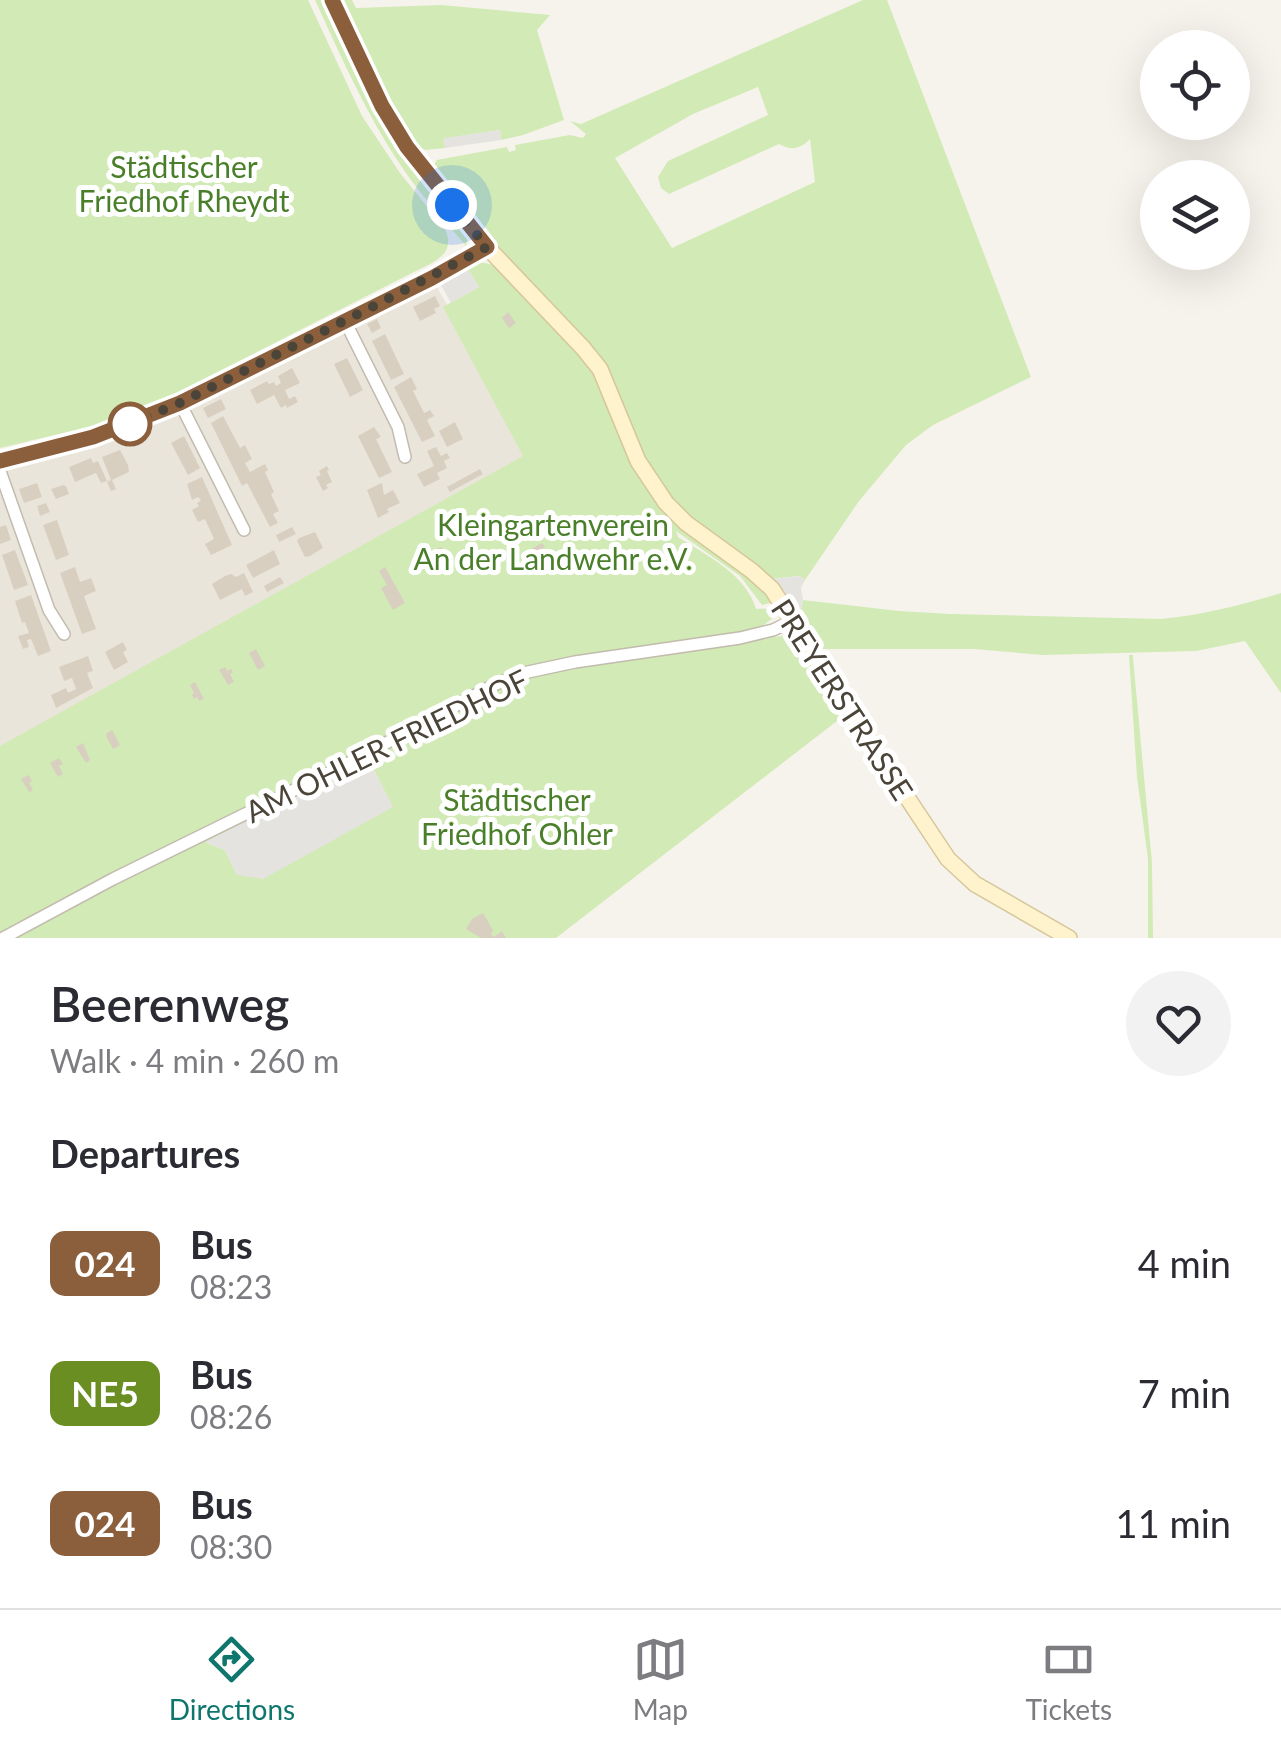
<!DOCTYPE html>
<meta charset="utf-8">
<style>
body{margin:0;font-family:Lato,sans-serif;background:#f2f2f3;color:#2b2b33;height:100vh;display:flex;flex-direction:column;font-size:38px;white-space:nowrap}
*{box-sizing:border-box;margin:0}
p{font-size:32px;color:#7c7c81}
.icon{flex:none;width:55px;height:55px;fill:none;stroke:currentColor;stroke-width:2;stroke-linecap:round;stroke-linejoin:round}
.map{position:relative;height:938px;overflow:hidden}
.side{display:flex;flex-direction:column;background:#fff;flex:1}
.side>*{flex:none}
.badge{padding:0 20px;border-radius:15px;font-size:35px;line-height:65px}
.tools{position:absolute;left:1140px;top:30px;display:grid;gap:20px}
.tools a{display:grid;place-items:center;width:110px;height:110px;border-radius:50%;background:#fff;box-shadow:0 10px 40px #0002;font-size:50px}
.you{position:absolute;width:50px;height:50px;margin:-25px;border:8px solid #fff;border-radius:50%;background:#1a73e8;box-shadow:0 0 0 15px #1a73e833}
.map>.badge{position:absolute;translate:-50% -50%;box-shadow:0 0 0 5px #fff}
h2{padding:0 50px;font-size:38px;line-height:90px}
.round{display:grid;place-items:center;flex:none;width:105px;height:105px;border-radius:52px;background:#f2f2f3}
.head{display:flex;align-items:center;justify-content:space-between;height:170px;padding:0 50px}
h1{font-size:48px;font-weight:600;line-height:75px}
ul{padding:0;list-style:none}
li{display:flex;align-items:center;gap:30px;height:130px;padding:0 50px}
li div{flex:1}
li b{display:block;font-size:38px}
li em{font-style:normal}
li .badge{min-width:110px;font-weight:700;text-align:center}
.menu{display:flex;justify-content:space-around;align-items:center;height:140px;border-top:2px solid #e1e1e2;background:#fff;font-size:28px;color:#7c7c81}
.menu a{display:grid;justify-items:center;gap:5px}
.menu .on{color:#0f766e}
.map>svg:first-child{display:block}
.residential{fill:#eae5da}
.green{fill:#d2eab5;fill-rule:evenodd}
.parking{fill:#e5e3e0}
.building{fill:#d8cfc1}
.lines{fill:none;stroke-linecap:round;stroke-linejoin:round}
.street-casing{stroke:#c2bbae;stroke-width:14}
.secondary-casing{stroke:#d6c79b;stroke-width:18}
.street{stroke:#fff;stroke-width:11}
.secondary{stroke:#fff3cd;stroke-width:15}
.line-casing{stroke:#fff;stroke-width:22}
.line{stroke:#8b5e3c;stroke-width:15}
.walk{stroke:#4b4439;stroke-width:10;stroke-dasharray:0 18}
.stop-dot{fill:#fff;stroke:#8b5e3c;stroke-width:5}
.labels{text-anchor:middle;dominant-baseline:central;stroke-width:10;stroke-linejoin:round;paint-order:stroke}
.park-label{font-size:30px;fill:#4a7f2a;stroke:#fff}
.street-label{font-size:30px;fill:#4b4439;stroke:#fff}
</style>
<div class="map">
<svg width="1281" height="938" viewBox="0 0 1281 938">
<rect width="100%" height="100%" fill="#f6f3ec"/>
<path class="residential" d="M432,278L447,305L444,308L524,456L0,749V464L104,437Z"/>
<path class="green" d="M0,0H308L362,116L400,173L445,229C458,257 428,264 408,275L151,406L113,421L0,448Z
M315,0H326L357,70L468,234L466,246C448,224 428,203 411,180C371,125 343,61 315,0Z
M339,0H352L356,8L441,5L550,15L537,30L564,120L523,135L501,140L500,130L444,139L445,148L426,150L416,147L373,75Z
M863,0H887L1031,377L933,425L906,445L859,501L805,580L799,576L770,579L701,528L670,496L645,461L617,393L540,295L432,168L437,160L507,147L509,152L516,150L515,145L570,135L583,138L586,134L570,121L581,124ZM758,87L768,115L668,161L658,177L661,188L669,194L779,144C791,151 801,149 810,139L815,182L672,248L615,158L693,114Z
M480,262L493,265L499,269L568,339L595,373L636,470L756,581L774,602L762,605L740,576L676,531L678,537C706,555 746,574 756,609L775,608L774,617L760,628L763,639C770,637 780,635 787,637C808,642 835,696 846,714L556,938H0V746L523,456L443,307L479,287L466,266ZM372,766L392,806L237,875L225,850L207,843L333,778Z
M1281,593V693L1245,641L1196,651L1043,655L974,649H815L799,621L803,600L899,611L950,614L1160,619C1202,615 1241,605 1281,593Z
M1129,655H1133V658L1152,863L1153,938H1148V859L1137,777Z"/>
<path class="parking" d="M500,130L501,140L445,148L444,138Z
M466,266L479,287L451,303L438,280Z
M800,576L805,580L801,588L803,600L799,621L770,579Z
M377,754L372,766L393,807L263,879L237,875L225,850L205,842Z"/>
<path class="building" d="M435,296L440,306L434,309L436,313L420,321L413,307Z
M508,312L516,323L509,328L502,318Z
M377,319L381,328L372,333L367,324Z
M385,334L404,374L391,380L372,341Z
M347,358L363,390L350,397L334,364Z
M292,368L300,383L285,390L289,399L295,396L298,402L287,408L286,405L281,408L274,395L257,404L250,390L267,381L269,384L274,382L276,386L281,383L278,376Z
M411,377L417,389L413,391L424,413L430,410L434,416L427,420L435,436L422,442L394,387Z
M221,399L226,409L208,418L203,408Z
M223,416L240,448L245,445L252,459L245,463L250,472L265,464L268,470L265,472L274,492L271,494L279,511L273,514L278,523L270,527L247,483L242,486L211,423Z
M455,422L463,439L447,447L439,431Z
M374,427L381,437L376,439L392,472L379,478L358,436Z
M184,436L200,468L188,475L171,443Z
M436,447L441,456L447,453L450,458L444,461L447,468L437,473L440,479L424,487L417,474L434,466L427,451Z
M120,450L128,465L129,472L112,480L116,489L111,491L107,482L111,480L102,457Z
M91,458L93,463L98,461L107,481L101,483L96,473L75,482L69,467Z
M327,466L329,470L327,471L332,482L326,485L328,488L323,491L316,477L321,475L319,471Z
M480,469L483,474L450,492L447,487Z
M202,477L232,545L211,555L205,544L214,539L205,519L198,522L192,510L199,506L197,503L201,501L198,497L192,500L187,484Z
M37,483L42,497L24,503L19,489Z
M382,483L384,495L393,490L400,503L387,509L389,512L378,518L367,490Z
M63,485L66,486L69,494L56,499L51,489Z
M46,503L50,512L40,516L37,506Z
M528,519L530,524L513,534L510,529Z
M57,520L69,555L56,560L43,525Z
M643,521L649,531L640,534L635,526Z
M6,525L11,540L0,544V527Z
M292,527L296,534L279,542L276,535Z
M315,532L323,548L310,556L305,557L297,541L299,538Z
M542,543L545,547L527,558L524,553Z
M441,547L451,565L446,568L436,549Z
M15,550L28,585L14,590L2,555Z
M274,550L280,564L253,578L246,565Z
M75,567L80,582L91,578L96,591L84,596L96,629L82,634L60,573Z
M385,567L405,603L393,610L381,588L387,585L379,571Z
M244,573L253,592L245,596L242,589L220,600L212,584L225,576L231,574L236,577Z
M280,577L284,583L267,592L264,586Z
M31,595L51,651L38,656L31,639L27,640L29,647L23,649L18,636L29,633L25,622L22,623L15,601Z
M123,642L127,650L123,652L128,662L114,670L105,652Z
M256,649L265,666L258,670L249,653Z
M88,656L93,671L87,673L93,688L56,708L51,695L66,688L68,693L76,689L72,678L64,681L59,667Z
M225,667L227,671L231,669L233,672L230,674L234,682L228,685L219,670Z
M195,682L204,699L199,701L197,697L194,699L192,695L194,693L190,685Z
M112,730L120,745L113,749L106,736L107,733Z
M83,743L90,760L86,763L76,747Z
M59,758L63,764L59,766L63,774L58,777L50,763Z
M29,775L32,781L29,783L33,790L29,792L21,779Z
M483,913L493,930L491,934L494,937L502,931L506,938H481L466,929L472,919Z"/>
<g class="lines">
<defs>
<path id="street" d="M345,321L398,427L405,457
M180,403L244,530
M0,461L93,437L133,423L180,403L432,278L487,247
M0,471L49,610L64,634
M3,938L113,879L347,764L496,684L528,672L575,662L740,638L773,630L792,621"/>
<path id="secondary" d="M332,0L381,106L407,147L487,247L583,348L600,369L638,461L666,503L686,523L752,571L772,589L833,686L948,859L975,884L1069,938"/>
</defs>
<use href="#street" class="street-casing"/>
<use href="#secondary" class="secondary-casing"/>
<use href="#street" class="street"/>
<use href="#secondary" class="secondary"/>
</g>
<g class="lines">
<defs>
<path id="line" d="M0,461L93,437L180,403L432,278L487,247L407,147L382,106L332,0"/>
</defs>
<use href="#line" class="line-casing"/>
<use href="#line" class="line"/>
<path class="walk" d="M130,424L180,403L374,306L487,247L452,205"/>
</g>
<circle class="stop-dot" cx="130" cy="424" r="20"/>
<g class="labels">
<g class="park-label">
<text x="184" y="166">Städtischer<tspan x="184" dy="34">Friedhof Rheydt</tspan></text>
<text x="553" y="524">Kleingartenverein<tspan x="553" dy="34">An der Landwehr e.V.</tspan></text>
<text x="517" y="799">Städtischer<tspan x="517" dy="34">Friedhof Ohler</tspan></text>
</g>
<g class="street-label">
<text transform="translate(843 699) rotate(57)">PREYERSTRASSE</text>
<text transform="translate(386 745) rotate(-26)">AM OHLER FRIEDHOF</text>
</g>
</g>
</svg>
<div class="tools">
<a><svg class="icon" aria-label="locate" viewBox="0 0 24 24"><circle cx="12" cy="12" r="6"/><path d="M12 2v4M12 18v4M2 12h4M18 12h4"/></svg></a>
<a><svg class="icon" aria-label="layers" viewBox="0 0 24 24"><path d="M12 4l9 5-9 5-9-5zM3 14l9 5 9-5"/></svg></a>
</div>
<div class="you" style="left:452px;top:205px"></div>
</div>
<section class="side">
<div class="head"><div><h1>Beerenweg</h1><p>Walk · 4 min · 260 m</p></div><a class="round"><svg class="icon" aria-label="heart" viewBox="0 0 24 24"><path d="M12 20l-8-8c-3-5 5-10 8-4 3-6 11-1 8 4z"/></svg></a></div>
<h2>Departures</h2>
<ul>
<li><span class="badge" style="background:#8b5e3c;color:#fff">024</span><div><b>Bus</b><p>08:23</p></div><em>4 min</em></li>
<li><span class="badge" style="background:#6b8e23;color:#fff">NE5</span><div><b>Bus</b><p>08:26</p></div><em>7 min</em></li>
<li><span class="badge" style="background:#8b5e3c;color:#fff">024</span><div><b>Bus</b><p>08:30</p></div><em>11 min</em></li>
</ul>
</section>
<nav class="menu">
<a class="on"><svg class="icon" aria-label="directions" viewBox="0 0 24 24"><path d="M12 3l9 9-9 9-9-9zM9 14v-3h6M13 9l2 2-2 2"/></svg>Directions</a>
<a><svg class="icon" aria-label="map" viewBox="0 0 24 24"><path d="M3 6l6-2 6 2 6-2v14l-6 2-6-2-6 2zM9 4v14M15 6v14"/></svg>Map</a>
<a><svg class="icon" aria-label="tickets" viewBox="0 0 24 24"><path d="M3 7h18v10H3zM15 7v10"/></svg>Tickets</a>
</nav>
